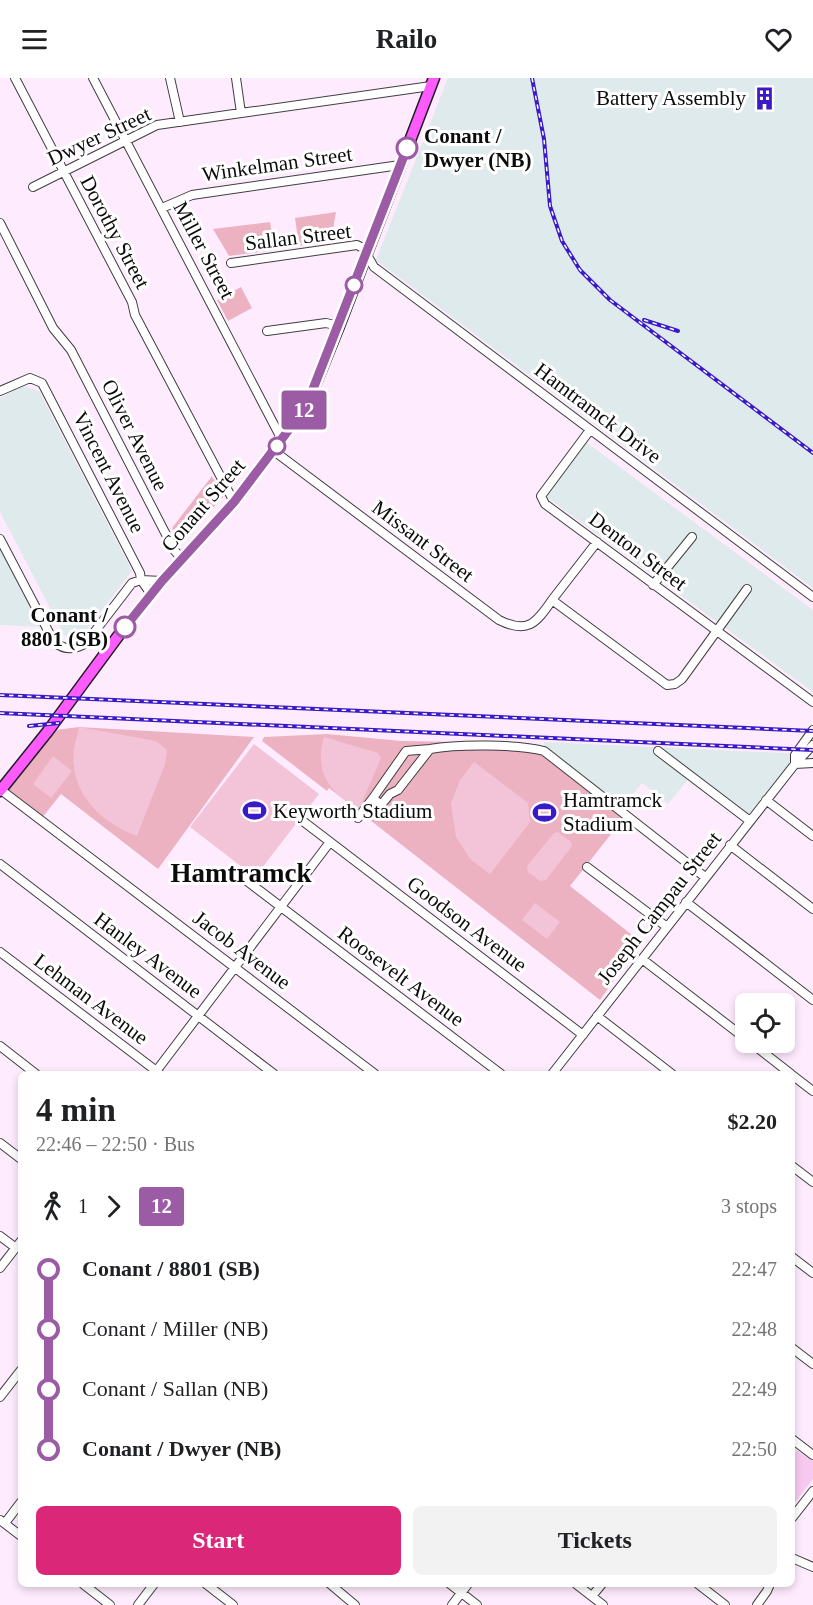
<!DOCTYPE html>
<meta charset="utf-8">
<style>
body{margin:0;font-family:"Times New Roman",serif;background:#f2f2f2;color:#202124;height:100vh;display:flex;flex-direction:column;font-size:22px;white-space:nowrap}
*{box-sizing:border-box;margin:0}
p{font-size:20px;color:#757577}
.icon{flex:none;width:33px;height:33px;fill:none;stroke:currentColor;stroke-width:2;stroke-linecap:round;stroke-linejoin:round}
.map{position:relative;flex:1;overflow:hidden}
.sheet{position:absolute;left:18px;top:993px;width:777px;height:516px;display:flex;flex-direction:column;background:#fff;border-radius:9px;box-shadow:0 3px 9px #0003}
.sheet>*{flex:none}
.badge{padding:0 12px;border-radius:4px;font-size:21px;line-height:39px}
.fabs{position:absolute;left:735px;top:915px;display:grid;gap:12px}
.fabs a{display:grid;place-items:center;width:60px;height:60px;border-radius:9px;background:#fff;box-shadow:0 3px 9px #0003;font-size:30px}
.map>.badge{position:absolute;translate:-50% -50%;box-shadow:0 0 0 3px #fff}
.legs{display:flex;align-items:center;gap:9px;height:66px;padding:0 18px;font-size:20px}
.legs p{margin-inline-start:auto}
.headline{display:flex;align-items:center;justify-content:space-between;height:102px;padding:0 18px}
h1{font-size:33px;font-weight:600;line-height:45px}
.action{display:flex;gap:12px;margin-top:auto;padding:12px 18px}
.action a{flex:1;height:69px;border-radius:9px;background:#db2777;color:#fff;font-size:24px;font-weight:600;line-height:69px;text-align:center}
.action a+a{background:#f2f2f2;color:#202124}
ul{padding:0 18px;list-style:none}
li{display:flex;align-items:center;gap:21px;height:60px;font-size:22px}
li i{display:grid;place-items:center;width:9px;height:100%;margin:0 8px;background:currentColor}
li i::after{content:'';width:15px;height:15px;margin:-8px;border:4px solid;border-radius:50%;background:#fff}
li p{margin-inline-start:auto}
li:first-child i{background:linear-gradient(#0000 50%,currentColor 0)}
li:last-child i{background:linear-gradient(currentColor 50%,#0000 0)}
header{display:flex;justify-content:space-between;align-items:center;height:78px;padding:0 18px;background:#fff;font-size:27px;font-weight:600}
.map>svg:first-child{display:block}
.industrial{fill:#dfeaec}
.farmland{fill:#f7c9f0}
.green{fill:#ecb2c2}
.pitch{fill:#f3c4d8}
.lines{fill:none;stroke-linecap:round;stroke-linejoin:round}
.minor-casing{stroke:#3f3f3f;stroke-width:10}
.major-casing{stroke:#1d1d1d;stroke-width:13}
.minor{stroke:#fff;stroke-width:8}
.major{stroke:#fe5bff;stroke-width:10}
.rail-casing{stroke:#3a1ac6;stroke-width:4}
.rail{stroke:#fff;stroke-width:1.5;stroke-dasharray:4.5;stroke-linecap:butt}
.line-1-casing{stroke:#fff;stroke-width:14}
.line-1{stroke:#9b5ba5;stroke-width:9}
.stop-1-dot{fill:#fff;stroke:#9b5ba5;stroke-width:3}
.labels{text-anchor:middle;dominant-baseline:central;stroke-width:6;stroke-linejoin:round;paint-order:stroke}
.poi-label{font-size:21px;fill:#0c0c0c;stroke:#fff;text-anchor:start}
.street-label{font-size:21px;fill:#0c0c0c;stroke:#fff}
.stop-label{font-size:21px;font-weight:bold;fill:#0c0c0c;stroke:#fff;text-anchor:start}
.district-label{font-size:27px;font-weight:bold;fill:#0c0c0c;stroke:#fff}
</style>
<header><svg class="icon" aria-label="menu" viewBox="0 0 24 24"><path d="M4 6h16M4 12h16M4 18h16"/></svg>Railo<svg class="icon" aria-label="heart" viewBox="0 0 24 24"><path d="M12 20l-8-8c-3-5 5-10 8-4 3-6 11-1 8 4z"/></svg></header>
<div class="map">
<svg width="813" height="1527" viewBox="0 0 813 1527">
<rect width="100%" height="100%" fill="#ffebfe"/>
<path class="industrial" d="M448,0H813V510L376,182Z
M22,308L39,313L132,493L83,557L75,561L64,557L0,434V320Z
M586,364L813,532V614L545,418Z
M0,468L43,549L0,547Z
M544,664L804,676L750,743L691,698L668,726L642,705L620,732L544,673Z"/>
<path class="farmland" d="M796,1372L809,1380L813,1375L810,1381L813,1383V1401L793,1427L792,1378Z"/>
<path class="green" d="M336,134L333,151L336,163L299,168L295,140Z
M270,144L275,172L229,178L213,151Z
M241,209L252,230L228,243L217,222Z
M212,398L223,419L182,462H178L172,450Z
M79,649L254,659L158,791L61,716L41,741L1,712L48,653Z
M327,656L402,663L529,665L623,741L570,808L641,864L600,922L329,710L327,713L262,663L264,659Z"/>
<path class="pitch" d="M79,649L156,663L167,672L165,686L137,758C100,744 69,715 74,671C75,664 78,656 79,649Z
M324,659L378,675L381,680L359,731C329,714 314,694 324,659Z
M254,666L319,716L255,799L190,749Z
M53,678L72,693L51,720L33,706Z
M474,684L528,725L530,744L490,796L471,782L456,759L451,725L460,702Z
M558,754L571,764L572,768L546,802L540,803L528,794L527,788L554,755Z
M535,825L560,844L547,861L522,842Z"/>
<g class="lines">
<defs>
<path id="minor" d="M15,0L132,224L135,237L234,424
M93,0L282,362
M170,0L180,44
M236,0L241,35
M33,109L157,47L431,8
M162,130L192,117L400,87
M0,145L53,250L71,272L174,472L182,481
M231,185L357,167L363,170L374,189L813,519
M267,253L326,245L339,248
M0,313L30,300L42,305L140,495L141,502L151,516
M590,352L541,418L545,426L813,624
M274,373L499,542C527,556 536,546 552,522
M0,461L54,564C64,572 75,572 86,565L132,505L141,502L162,503
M597,464L552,522L667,607L675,606L682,601L747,511
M653,507L692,459
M813,652L795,677V686L813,667
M430,671L406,673L373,720L381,727L390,716L398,712L430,671C457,666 518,666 544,673L705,799
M658,673L750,743
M1,712L375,996
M766,722L813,758
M358,740L373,720
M304,744L583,957
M730,767L813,831
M0,786L274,996
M587,789L667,849
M243,800L501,996
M686,824L813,922
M0,874L159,995
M642,881L746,961
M597,938L672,996
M750,964L791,996
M0,968L36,996
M154,996L330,764
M552,996L795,686L813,685
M792,997L813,1013
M0,1065L21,1081
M792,1088L813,1104
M0,1158L16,1170
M792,1179L813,1195
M0,1190L21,1163
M792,1270L813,1286
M0,1319L21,1292
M792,1361L813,1377
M792,1440L813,1413
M0,1442L21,1458
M5,1445L21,1424
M792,1480L813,1489
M83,1506L110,1527
M206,1506L233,1527
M330,1506L355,1527
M450,1506L477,1527
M576,1506L603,1527
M698,1506L725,1527
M592,1518L602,1506
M138,1527L154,1506
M452,1527L468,1506
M757,1527L767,1513L770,1506"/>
<path id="major" d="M0,713L48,653L127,546L162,503L234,424L306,329L339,248L434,0"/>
</defs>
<use href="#minor" class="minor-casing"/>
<use href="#major" class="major-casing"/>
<use href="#minor" class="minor"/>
<use href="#major" class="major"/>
<defs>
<path id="rail" d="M532,0L544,61L550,128L562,163L580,192L610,222L813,375
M644,242L678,253
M0,617L813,653
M0,635L813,672
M29,648L59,645"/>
</defs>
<use href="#rail" class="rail-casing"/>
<use href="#rail" class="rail"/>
</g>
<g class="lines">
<defs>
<path id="line-1" d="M125,549L162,503L234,424L306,329L407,70"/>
</defs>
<use href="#line-1" class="line-1-casing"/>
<use href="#line-1" class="line-1"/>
</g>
<defs>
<symbol id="building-bare" viewBox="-9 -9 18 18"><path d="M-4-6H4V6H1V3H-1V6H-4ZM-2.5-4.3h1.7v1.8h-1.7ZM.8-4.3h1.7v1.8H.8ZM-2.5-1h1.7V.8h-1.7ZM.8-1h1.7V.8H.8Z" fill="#3a1ac6" stroke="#fff" stroke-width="2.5" paint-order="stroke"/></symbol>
<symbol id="stadium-bare" viewBox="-9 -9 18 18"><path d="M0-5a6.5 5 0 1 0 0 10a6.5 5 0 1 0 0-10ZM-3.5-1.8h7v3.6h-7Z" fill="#3a1ac6" stroke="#fff" stroke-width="2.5" paint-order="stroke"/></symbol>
</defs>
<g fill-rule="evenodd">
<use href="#building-bare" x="748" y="4" width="33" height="33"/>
<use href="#stadium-bare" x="238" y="716" width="33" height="33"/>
<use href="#stadium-bare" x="528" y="718" width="33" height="33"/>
</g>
<g class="stop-1-dot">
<circle cx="407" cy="70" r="10"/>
<circle cx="354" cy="207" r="8"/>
<circle cx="277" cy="368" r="8"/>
<circle cx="125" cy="549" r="10"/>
</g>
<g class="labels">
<g class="poi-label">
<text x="746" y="20" text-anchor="end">Battery Assembly</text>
<text x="563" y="722">Hamtramck<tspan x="563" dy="24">Stadium</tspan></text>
<text x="273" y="733">Keyworth Stadium</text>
</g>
<g class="street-label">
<text transform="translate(99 58) rotate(-25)">Dwyer Street</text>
<text transform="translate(277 86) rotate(-8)">Winkelman Street</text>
<text transform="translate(115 154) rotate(62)">Dorothy Street</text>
<text transform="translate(298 159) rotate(-7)">Sallan Street</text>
<text transform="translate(204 172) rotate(62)">Miller Street</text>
<text transform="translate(598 335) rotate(37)">Hamtramck Drive</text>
<text transform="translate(135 357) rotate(63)">Oliver Avenue</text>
<text transform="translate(109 394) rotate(63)">Vincent Avenue</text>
<text transform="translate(203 427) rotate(-49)">Conant Street</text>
<text transform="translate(423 463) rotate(37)">Missant Street</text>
<text transform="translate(638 473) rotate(37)">Denton Street</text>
<text transform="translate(659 830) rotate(-52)">Joseph Campau Street</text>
<text transform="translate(467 846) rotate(37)">Goodson Avenue</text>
<text transform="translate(242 872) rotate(37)">Jacob Avenue</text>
<text transform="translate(148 877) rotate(37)">Hanley Avenue</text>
<text transform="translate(401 898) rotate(37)">Roosevelt Avenue</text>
<text transform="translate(91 921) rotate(37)">Lehman Avenue</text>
</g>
<g class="stop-label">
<text x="424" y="58">Conant /<tspan x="424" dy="24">Dwyer (NB)</tspan></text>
<text x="108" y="537" text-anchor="end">Conant /<tspan x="108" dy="24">8801 (SB)</tspan></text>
</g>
<g class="district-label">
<text x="241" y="795">Hamtramck</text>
</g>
</g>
</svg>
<div class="fabs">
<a><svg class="icon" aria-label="locate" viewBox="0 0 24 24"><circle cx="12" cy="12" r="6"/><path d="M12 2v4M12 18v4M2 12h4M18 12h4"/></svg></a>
</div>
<b class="badge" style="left:304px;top:332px;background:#9b5ba5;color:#fff">12</b>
<section class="sheet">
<div class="headline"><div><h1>4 min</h1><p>22:46 – 22:50 · Bus</p></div><b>$2.20</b></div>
<div class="legs"><svg class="icon" aria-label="walk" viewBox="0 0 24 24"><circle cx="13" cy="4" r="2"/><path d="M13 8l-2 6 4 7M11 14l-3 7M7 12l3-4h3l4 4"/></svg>1<svg class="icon" aria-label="forward" viewBox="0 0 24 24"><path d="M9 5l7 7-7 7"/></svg><b class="badge" style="background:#9b5ba5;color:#fff">12</b><p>3 stops</p></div>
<ul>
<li><i style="color:#9b5ba5"></i><b>Conant / 8801 (SB)</b><p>22:47</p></li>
<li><i style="color:#9b5ba5"></i><span>Conant / Miller (NB)</span><p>22:48</p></li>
<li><i style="color:#9b5ba5"></i><span>Conant / Sallan (NB)</span><p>22:49</p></li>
<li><i style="color:#9b5ba5"></i><b>Conant / Dwyer (NB)</b><p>22:50</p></li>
</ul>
<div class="action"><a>Start</a><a>Tickets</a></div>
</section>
</div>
